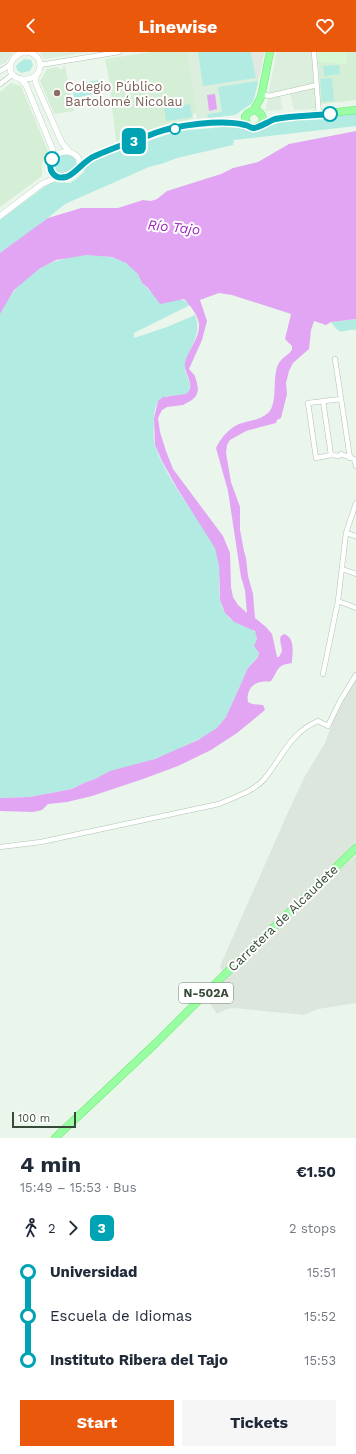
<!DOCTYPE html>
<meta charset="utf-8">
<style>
body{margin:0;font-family:"Work Sans",sans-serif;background:#f6f6f7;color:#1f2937;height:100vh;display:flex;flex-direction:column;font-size:15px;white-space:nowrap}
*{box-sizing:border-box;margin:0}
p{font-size:13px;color:#747a83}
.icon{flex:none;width:22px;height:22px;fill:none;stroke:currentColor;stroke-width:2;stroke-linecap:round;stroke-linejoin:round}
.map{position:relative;height:1086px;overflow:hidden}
.drawer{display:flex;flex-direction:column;background:#fff;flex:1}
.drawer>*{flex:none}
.badge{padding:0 8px;border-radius:6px;font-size:14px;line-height:26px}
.scale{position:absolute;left:12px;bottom:10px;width:64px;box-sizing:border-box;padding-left:4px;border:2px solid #384b38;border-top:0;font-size:11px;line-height:14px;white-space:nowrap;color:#384b38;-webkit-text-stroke:3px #fff;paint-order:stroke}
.map>.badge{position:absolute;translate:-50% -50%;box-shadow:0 0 0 2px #fff}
.legs{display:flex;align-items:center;gap:6px;height:44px;padding:0 20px;font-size:13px}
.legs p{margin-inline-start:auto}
.summary{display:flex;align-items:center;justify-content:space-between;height:68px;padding:0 20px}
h1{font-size:22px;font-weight:700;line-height:30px}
.cta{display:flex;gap:8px;margin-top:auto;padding:8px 20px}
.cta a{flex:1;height:46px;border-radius:0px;background:#ea580c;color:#fff;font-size:16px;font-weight:700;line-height:46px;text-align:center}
.cta a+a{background:#f6f6f7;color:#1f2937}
ul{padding:0 20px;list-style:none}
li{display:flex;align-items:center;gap:14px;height:44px;font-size:15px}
li i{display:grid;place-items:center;width:6px;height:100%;margin:0 5px;background:currentColor}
li i::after{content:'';width:10px;height:10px;margin:-5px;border:3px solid;border-radius:50%;background:#fff}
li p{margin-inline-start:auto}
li:first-child i{background:linear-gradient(#0000 50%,currentColor 0)}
li:last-child i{background:linear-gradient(currentColor 50%,#0000 0)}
header{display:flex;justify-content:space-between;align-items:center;height:52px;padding:0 20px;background:#ea580c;color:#fff;font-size:18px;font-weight:700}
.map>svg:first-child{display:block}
.residential{fill:#dceedd}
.commercial{fill:#d7f8d5}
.industrial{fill:#dce6dc}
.education{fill:#d4efd6}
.green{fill:#b2ebe1}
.parking{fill:#e2e7e2}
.water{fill:#e2a5f4;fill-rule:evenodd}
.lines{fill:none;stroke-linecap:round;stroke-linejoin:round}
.minor-casing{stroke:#afc5b0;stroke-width:5.5}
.tertiary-casing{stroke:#afc5b0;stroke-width:6}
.primary-casing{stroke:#64ea6d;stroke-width:8}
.minor{stroke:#fff;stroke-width:4.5}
.tertiary{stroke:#fff;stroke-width:5.5}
.primary{stroke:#9affa2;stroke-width:7}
.line-1-casing{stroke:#fff;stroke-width:9}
.line-1{stroke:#00a3b4;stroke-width:6}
.education-dot{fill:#8d6e63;stroke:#fff;stroke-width:1.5}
.stop-1-dot{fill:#fff;stroke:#00a3b4;stroke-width:2}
.labels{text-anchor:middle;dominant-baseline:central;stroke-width:4;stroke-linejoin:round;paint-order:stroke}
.shield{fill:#fff;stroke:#748174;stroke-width:1}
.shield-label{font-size:12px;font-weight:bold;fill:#384b38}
.education-label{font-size:13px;fill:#785e54;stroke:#fff;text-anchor:start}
.street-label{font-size:13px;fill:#384b38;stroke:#fff}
.water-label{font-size:14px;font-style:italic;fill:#9e2abd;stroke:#fff}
</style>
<header><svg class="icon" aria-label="back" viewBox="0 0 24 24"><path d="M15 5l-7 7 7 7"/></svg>Linewise<svg class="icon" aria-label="heart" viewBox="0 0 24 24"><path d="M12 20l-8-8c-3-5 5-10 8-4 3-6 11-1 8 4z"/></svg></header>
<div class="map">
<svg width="356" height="1086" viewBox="0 0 356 1086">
<rect width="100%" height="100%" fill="#eaf6eb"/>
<path class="residential" d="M0,0H13L6,11L0,13Z
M39,0H89L44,7Z
M187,0H264L257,36L252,51L235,63L197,67Z
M277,0H312L314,30L313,32L289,38L287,33L288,38L268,42Z
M313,36L315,38L316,56L315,57L294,58L290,42Z
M278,43L280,44L283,58L265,59L268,46Z"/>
<path class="commercial" d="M317,0H347L346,12L318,10Z"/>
<path class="industrial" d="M356,627V790L222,920L220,914L289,758L305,724L325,691L335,663Z
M356,803V951L318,957L304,963L234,956L227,957L217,962L206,945L330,826Z"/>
<path class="education" d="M151,0H187L197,61L193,62V67L169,71L116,89L109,28L105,7Z
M347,0H356V48L321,52L318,10L346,12Z
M63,14H65L74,59L54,62L40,29L47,17L58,15L59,17H63Z
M11,31L21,34L48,99L42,111V124L0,155V40Z"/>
<path class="green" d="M198,0H251L256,26L203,34Z
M25,7L31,8L33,13L30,19L21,21L17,18L16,14L20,10Z
M339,13L340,22L324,24L323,14Z
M332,26L334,49L322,50L320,27Z
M98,28L100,41L74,46L72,33Z
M258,29L254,47L251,52L235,63L208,66L207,62L222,60L218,35Z
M190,52L192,65L166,69L164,56Z
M356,61V74L234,88L233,93L177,106L164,111L149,115L65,152L28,182L0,201V168L51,130L70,131L76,127L84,120L87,110L90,109L178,79L224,75H239L249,77L277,71Z
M65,102L76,105L78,114L66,123H57L53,119C52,110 56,105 65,102Z
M88,203C106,203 126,206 138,222C140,225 140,228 142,231C143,232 154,243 155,243C168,248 179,242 190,253L134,281V286L167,275L195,263C204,286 184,299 185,317C186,326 195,334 186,342C178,345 169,342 162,346C155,351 154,360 154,368C154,375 153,382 154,389C160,414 182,445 197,466C203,476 211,486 216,497C224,518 213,544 226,562C233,574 248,572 256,581L257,589L254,594L258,599L259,603L248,616L226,665L217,676L209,682L168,702L146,710L107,721L95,727L86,730L72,737L30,745L0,746V262C19,224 46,206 88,203Z
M356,267V278C342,276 343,287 331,270Z"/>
<path class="parking" d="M251,0H264L259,26H256Z"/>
<path class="water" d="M215,42L217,57L209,59L207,43Z
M356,79V267L331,270L326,273L314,269L311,278L309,297L293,311L289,319L286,331L287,342L281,366L277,368L276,371L246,379L230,388L227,393L226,401L231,430L240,455V478L244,499L246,506L248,524L253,542L255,566L266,575L272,582L277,605H279L282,599L280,587L281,584L284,582C296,586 292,602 292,611C276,613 279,618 271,629C268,630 265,629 261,630C251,631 246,641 248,650L252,652L263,653L265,658L237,681L211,698L178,714L143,727L92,744L67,750L48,752L42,758L33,760L0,759V746L30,745L72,737L86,730L95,727L110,719L155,707L198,688L217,676L226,665L248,616L258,605L259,601L254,594L257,587L255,579L234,570L225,561L220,548L219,514L215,496L177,436L162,409L155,393L154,366L158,349L163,345L186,342C197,333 183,322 185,310C188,298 200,286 199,272C198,263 190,253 184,247L160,252L148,236L142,231L138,222L126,211L112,205L87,203L56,208L39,217L14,238L0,262V201L48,166L81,156H118L143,148L151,149L157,147L167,139L221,122L233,116L258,110L289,92ZM219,241L232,243L291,262L285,287L292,294V298C288,303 282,306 279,311C271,324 279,351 268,361C259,369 249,368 239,372C228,377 221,386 216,396L228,439L241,525L245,538L247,561L238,553L233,545L231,535L230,501L223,484L173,417L166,399L160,380L158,366L162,358L167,355L183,353L192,348L196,344L198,338L197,331L195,324L189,317L202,288L207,269L200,248Z"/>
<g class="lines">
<defs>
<path id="minor" d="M314,0L319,63
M40,13L119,0
M0,19L10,13
M0,32L12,23
M261,42L269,44L317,33
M335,307L350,406
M341,347L308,351L316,406L331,403L339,404L341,402L354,407L356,414
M323,349L331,403
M346,481L356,484
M342,517L356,522
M338,549L356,556
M323,622L338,549L346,481L356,451
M0,795L41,790L219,752C235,745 255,739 265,726C283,704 290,681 318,669L328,674L340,649L356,623"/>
<path id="tertiary" d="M24,0C19,2 14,4 12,9C1,29 39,35 40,14C41,6 33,0 26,0
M35,24L36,32L62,91L69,99
M21,27L26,33L52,96L53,105
M79,115V107C67,89 38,109 55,124L68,125L93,104L162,79L196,72L230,71L247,73
M0,164L42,132L58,125"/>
<path id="primary" d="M254,58L261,45L270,0
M262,72C264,65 262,60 254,58L248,61L245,65L247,73L252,76H255L262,72L275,67L356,58
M55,1086L156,991L219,928L356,796"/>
</defs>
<use href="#minor" class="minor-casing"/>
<use href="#tertiary" class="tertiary-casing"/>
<use href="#primary" class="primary-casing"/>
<use href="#minor" class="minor"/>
<use href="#tertiary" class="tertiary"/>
<use href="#primary" class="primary"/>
</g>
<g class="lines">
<defs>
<path id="line-1" d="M52,107C47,118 54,128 66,125C75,123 84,108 95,104C114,95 135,89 155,81C177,73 222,67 245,73C248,73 250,76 253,76C257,77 269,69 275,67C293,63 312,64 330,62"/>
</defs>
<use href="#line-1" class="line-1-casing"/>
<use href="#line-1" class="line-1"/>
</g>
<circle class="education-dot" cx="57" cy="41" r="4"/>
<g class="stop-1-dot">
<circle cx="330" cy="62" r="7"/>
<circle cx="175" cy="77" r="5"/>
<circle cx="52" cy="107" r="7"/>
</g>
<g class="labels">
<rect class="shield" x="179" y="931" width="54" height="20" rx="3"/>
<g class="shield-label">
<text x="206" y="941">N-502A</text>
</g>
<g class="education-label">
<text x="65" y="34">Colegio Público<tspan x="65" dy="15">Bartolomé Nicolau</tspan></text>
</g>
<g class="street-label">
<text transform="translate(283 866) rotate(-44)">Carretera de Alcaudete</text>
</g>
<g class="water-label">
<text transform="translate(174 175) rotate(6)">Río Tajo</text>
</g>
</g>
</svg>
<div class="scale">100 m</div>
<b class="badge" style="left:134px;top:89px;background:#00a3b4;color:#fff">3</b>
</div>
<section class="drawer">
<div class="summary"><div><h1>4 min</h1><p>15:49 – 15:53 · Bus</p></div><b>€1.50</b></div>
<div class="legs"><svg class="icon" aria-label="walk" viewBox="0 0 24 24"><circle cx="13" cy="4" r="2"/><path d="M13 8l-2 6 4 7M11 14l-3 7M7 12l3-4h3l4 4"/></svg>2<svg class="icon" aria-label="forward" viewBox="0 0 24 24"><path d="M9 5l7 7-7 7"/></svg><b class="badge" style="background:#00a3b4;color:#fff">3</b><p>2 stops</p></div>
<ul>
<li><i style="color:#00a3b4"></i><b>Universidad</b><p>15:51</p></li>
<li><i style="color:#00a3b4"></i><span>Escuela de Idiomas</span><p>15:52</p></li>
<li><i style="color:#00a3b4"></i><b>Instituto Ribera del Tajo</b><p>15:53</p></li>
</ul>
<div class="cta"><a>Start</a><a>Tickets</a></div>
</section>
